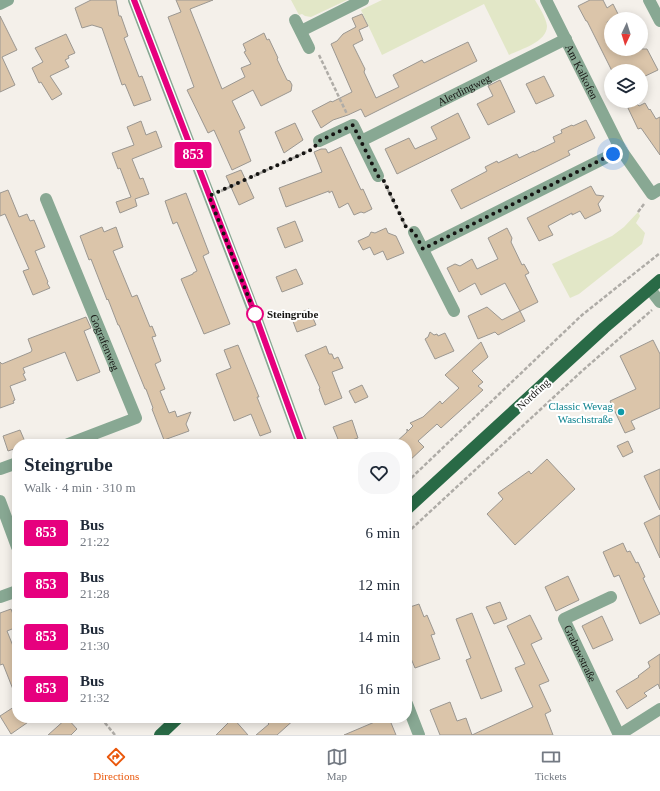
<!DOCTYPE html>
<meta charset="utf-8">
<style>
body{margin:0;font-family:"Times New Roman",serif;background:#f6f6f7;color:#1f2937;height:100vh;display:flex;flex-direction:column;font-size:15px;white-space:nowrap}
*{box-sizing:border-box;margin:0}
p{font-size:13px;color:#747a83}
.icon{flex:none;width:22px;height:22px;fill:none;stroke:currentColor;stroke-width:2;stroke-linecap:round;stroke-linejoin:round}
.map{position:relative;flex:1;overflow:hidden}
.drawer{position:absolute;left:12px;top:439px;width:400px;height:284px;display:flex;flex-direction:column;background:#fff;border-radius:16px;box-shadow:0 2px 10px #0003}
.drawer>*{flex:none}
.badge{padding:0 8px;border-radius:3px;font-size:14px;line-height:26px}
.needle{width:26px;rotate:184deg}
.fabs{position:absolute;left:604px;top:12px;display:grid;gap:8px}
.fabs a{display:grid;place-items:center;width:44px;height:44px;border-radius:50%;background:#fff;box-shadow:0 2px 10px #0003;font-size:20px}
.you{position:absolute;width:20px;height:20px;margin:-10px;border:3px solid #fff;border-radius:50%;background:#1a73e8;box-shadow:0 0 0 6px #1a73e833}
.map>.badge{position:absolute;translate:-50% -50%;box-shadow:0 0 0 2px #fff}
.round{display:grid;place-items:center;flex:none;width:42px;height:42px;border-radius:16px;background:#f6f6f7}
.head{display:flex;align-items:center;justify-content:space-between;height:68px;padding:0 12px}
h1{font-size:19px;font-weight:700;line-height:30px}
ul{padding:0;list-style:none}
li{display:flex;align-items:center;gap:12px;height:52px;padding:0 12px}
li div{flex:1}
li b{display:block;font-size:15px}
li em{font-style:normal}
li .badge{min-width:44px;font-weight:700;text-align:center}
.tabs{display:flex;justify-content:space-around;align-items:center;height:56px;border-top:1px solid #e0e1e3;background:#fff;font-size:11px;color:#747a83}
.tabs a{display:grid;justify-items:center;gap:2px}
.tabs .selected{color:#ea580c}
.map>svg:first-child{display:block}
.green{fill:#e2e7c7}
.building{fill:#dbc5aa;stroke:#9b9791}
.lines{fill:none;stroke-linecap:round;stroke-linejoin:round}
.path{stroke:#afaca7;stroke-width:2.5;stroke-dasharray:4 2;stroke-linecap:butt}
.minor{stroke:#88a893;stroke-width:12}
.major{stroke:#296a46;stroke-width:12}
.line-casing{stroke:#fff;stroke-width:9}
.line{stroke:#e6007e;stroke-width:6}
.walk{stroke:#151412;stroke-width:4;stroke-dasharray:0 7.2}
.stop-dot{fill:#fff;stroke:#e6007e;stroke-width:2}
.culture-dot{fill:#0f9aa8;stroke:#fff;stroke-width:1.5}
.labels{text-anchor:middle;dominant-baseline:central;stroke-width:4;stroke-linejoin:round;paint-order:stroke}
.street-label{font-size:11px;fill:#151412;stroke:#fff}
.stop-label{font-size:11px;font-weight:bold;fill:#151412;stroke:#fff;text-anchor:start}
.culture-label{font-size:11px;fill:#0d838f;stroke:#fff;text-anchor:end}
</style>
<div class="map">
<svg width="660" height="735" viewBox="0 0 660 735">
<rect width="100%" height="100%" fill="#f4f0ea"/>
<path class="green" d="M291,0H347L311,17L305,16L302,14L299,15Z
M382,0H535C539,7 546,17 547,26C547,42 521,49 509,55L484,4L382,55L361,10Z
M638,212L640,216L636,223L645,233L642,244L579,294L570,298L552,264L612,236L624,227Z"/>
<path class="building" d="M91,0H116L119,16H121L128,36L124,38L139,77L142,76L151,100L134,106L125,84L122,85L102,28L92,25L82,28L75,8Z
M176,0H213L190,9L222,89L245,77L241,68L251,64L244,52L246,51L243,44L264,33L267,40L269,39L278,58L277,59L287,80L290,81L292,85L291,91L261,106L253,90L232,101L245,128L239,131L251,161L232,170L214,130L208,133L187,90L194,87L168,17L181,12Z
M590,0H603L607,8L613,4L619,16L607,22L611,30V49H647L658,70L641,78V71H612L587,21H586L578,6Z
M362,14L368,26L359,30L363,40L353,45L365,69L364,72L376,98L399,87L393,75L422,60L424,63L468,42L477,61L365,117L361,109L348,115L333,120L321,128L312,111L331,101L332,102L352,92L331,44L337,41L343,34L356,27L352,18Z
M0,16L17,50L2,57L15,85L0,92Z
M66,34L75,53L68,56L69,58L65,60L69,67L50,76L62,94L52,100L41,82L39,83L32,68L43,62L35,48Z
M544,76L554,96L536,104L526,84Z
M500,80L515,112L488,125L477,104L493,96L488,86Z
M645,103L649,110L650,109L656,119L660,117V155L641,128L638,129L628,108L637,104L639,106Z
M458,113L470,138L397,174L385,149L409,138L415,149L437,139L431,127Z
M586,120L595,138L568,151L570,155L461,209L451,190L487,171L485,167L497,161L498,163L517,154L519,158L534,151V152L555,142L553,137L562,133L561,130L572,125L573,126Z
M141,121L146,135L156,131L162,147L132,159L140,179L143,178L149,194L135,199L137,206L120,213L116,202L131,197L120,168L118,169L112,153L134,145L127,127Z
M295,123L303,140L284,153L275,132Z
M341,147L361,190L363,189L372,209L364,213L361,212L354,215L348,203L339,208L332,191L329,193V191L286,207L279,188L322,172L314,152L321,149H326L328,153Z
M241,170L254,198L239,205L226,176Z
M591,186L596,195L604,196L598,204L601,211L585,219L580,211L572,215V213L548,226L553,235L539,241L527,218Z
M8,190L19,217L27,214L30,221L34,220L45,247L35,251L48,282L47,283L50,288L33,295L23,271L29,269L5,214L0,216V193Z
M186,193L209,253L203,256L230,324L204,334L181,279L193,274V273L197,271L177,222L173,224L165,201Z
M295,221L303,241L285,248L277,228Z
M102,227L104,232L116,227L123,247L113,251L132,297L137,295L150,327L152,326L156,336L152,337L161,361L155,364L165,389L160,391L169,413L175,411L177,417L191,412L186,424L189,431L164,440L152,409L153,408L146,389H145L119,325H118L108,299L107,300L91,259L89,260L80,236Z
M386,228L388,233L396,236L404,253L387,260L383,251L374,255L370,247L363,250L358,241L369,236L371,232L375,233Z
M507,228L512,238L511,242L522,265L524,264L529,273L525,275L538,302L520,311L505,283L481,295L475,283L459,292L447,268L455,264L460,266L472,259L477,269L498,259L488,238Z
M296,269L303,284L282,292L276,277Z
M487,307L502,320L520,311L525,321L498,335L495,332L478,339L468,316Z
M309,309L316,325L297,332L291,316Z
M86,317L91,328L84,331L100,372L77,381L65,352L23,368L25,373L23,374L26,380L10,386L15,400L13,401L14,403L0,408V362L2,364L31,352L32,350L28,339Z
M430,332L434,335L437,334L438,336L445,333L454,351L435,359L425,339L428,337Z
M653,340L660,354V408L631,421L635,429L625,433L610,401L636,389L620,356Z
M481,342L488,357L472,371L483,382L478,386L483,390L441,428L437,424L418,441L424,447L407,463V444H394L407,432V429L408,431L413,426L410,423L423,417L440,401L442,404L459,388L445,375Z
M238,345L259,397H257L271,432L260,436L251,414L234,421L216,374L231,368L224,350Z
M326,346L329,354H332L334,359L338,357L343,368L332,372L342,398L325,405L319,389L320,388L305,355Z
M362,385L368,397L355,403L349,391Z
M352,420L358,438L340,444L333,427Z
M20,430L26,444H17V448L8,451L3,436Z
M628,441L633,452L623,457L617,446Z
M547,459L575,489L515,545L487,514L503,499L498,493L529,471L531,474Z
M660,469V510L644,476Z
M660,515V558L644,523Z
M623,543L627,552L630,551L636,563L638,562L645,577L643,578L660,614L640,624L619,575L614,577L603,552Z
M568,576L579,600L556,611L545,587Z
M500,602L507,619L494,624L486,607Z
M419,604L424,617L427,615L435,634L431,635L440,659L415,668L407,649V608Z
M11,609L17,625V627L7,631L17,656L16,697L3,664L0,665V613Z
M472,613L502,691L481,699L466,660L471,658L456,619Z
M530,615L542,639L531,644L549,681L539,685L551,711L545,714L553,735H440L430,710L450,702L457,721L466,718L472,735L533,707L515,668L525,664L507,626Z
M602,616L613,640L593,649L582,626Z
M660,654V689L658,684L644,693L647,696L627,709L616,691L639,677L638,676L650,667L648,662Z
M17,705V718H34L11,734L0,716Z
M67,718L77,729L71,735H48Z
M233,718L248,735H216Z
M263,718H296L277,735H256L269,724Z
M376,718H389L396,735H344L377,721Z"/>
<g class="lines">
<path class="path" d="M319,55L347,114
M385,184L405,225
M221,191L311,150
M638,212L644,204
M407,482L582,315L660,253
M407,533L582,371L652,310
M101,718L115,735"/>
<g class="minor">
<path d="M134,0L255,315L302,444"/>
<path id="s1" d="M546,0L621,150L652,194L660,189"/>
<path d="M649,0L660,21"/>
<path d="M0,4L8,0"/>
<path d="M295,20L309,48"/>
<path d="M301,31L363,0"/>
<path d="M319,141L353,125L378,176"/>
<path id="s2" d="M361,141L566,39"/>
<path id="s3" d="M46,199L136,418L68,444"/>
<path d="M414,232L454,311"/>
<path d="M423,249L621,150"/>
<path d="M650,289L660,302"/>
<path d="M0,469L17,463"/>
<path d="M0,501L17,547"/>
<path d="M0,597L17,591"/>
<path id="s4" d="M611,597L564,619L619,735"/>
<path d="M407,704L419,735"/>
<path d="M619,735L660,709"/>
</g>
<path class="major" d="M407,509L604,328L660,280
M160,735L178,718"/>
</g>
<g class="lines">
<defs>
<path id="line" d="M134,0L255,314L302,444"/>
</defs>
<use href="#line" class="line-casing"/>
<use href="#line" class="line"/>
<path class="walk" d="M255,314L209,196L313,149L319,141L353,125L378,176L384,181L406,227L414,232L423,249L613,154"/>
</g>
<circle class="stop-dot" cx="255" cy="314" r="8"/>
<circle class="culture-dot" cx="621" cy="412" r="4"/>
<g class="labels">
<g class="street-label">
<text stroke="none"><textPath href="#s1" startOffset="80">Am Kalkofen</textPath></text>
<text stroke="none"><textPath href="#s2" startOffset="115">Alerdingweg</textPath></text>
<text stroke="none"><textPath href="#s3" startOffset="155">Gografenweg</textPath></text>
<text transform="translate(533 394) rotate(-43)">Nordring</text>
<text stroke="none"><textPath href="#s4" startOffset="90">Grabowstraße</textPath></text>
</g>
<g class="stop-label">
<text x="267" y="314">Steingrube</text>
</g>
<g class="culture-label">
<text x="613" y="406">Classic Wevag<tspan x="613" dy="13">Waschstraße</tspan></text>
</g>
</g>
</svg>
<div class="fabs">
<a><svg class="needle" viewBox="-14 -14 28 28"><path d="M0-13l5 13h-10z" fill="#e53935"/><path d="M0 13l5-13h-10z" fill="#747a83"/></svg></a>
<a><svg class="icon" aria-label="layers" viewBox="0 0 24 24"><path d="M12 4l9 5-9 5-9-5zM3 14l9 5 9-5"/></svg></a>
</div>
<div class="you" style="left:613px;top:154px"></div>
<b class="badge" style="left:193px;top:155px;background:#e6007e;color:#fff">853</b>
<section class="drawer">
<div class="head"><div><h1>Steingrube</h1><p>Walk · 4 min · 310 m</p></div><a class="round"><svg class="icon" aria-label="heart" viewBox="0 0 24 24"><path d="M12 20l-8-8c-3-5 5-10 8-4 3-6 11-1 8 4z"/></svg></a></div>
<ul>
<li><span class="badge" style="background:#e6007e;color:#fff">853</span><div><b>Bus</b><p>21:22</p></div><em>6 min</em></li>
<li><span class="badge" style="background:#e6007e;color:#fff">853</span><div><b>Bus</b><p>21:28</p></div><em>12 min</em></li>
<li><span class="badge" style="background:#e6007e;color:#fff">853</span><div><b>Bus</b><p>21:30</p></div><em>14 min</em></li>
<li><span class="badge" style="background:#e6007e;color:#fff">853</span><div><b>Bus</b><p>21:32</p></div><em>16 min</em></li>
</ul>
</section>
</div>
<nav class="tabs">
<a class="selected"><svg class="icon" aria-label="directions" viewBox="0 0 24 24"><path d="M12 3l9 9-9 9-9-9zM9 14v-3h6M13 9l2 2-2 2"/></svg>Directions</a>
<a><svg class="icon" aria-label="map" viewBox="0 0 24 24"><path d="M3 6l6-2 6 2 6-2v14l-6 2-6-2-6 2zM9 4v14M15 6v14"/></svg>Map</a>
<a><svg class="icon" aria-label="tickets" viewBox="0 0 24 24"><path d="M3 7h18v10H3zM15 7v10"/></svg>Tickets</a>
</nav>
